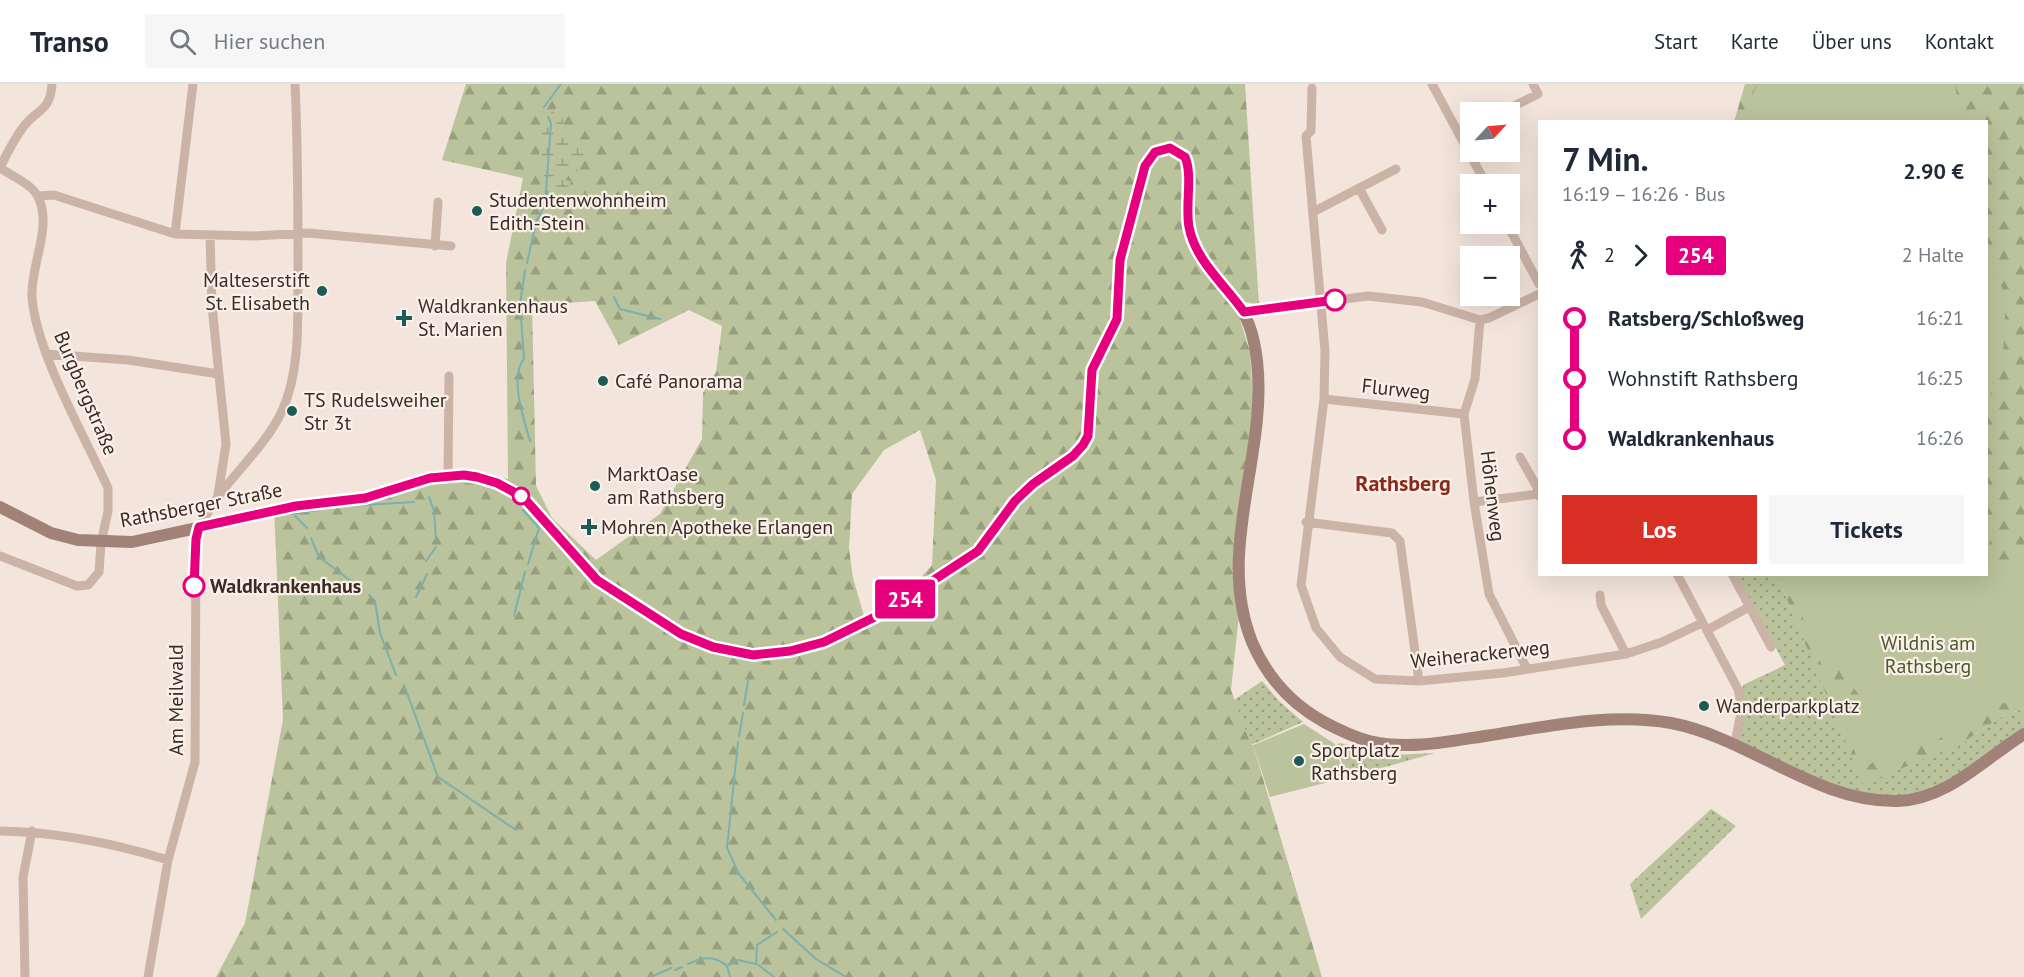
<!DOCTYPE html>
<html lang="de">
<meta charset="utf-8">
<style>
body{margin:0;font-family:"PT Sans",sans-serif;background:#f6f6f7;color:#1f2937;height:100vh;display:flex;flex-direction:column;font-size:22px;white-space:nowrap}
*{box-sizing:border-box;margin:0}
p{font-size:20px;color:#747a83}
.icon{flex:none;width:33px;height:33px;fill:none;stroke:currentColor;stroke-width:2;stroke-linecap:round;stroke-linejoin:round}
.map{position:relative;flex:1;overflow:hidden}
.panel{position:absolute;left:1538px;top:36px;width:450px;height:456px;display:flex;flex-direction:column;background:#fff;border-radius:0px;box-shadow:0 6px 24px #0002}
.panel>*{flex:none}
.badge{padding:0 12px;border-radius:4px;font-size:21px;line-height:39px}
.needle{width:39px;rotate:64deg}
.buttons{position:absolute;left:1460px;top:18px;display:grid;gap:12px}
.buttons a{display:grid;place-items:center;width:60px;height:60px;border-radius:0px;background:#fff;box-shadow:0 6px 24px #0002;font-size:30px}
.map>.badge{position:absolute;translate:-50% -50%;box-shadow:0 0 0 3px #fff}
.legs{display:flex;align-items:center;gap:9px;height:66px;padding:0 24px;font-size:20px}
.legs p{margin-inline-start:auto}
.headline{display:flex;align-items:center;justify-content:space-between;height:102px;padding:0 24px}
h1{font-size:33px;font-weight:800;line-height:45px}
.action{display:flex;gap:12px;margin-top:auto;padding:12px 24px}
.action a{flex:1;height:69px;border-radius:0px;background:#d93025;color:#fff;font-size:24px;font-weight:800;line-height:69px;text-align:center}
.action a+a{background:#f6f6f7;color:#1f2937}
ul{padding:0 24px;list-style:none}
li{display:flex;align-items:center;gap:21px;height:60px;font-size:22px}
li i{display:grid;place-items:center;width:9px;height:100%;margin:0 8px;background:currentColor}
li i::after{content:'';width:15px;height:15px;margin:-8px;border:4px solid;border-radius:50%;background:#fff}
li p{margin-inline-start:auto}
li:first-child i{background:linear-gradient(#0000 50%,currentColor 0)}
li:last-child i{background:linear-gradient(currentColor 50%,#0000 0)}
header{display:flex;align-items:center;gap:36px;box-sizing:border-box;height:84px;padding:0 30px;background:#fff;border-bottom:2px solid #e0e1e3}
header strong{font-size:28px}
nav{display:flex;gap:33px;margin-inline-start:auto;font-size:21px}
.search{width:420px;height:54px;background:#f6f6f7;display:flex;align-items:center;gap:15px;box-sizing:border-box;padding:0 21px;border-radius:0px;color:#747a83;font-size:22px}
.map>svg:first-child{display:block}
.grass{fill:url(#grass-dots)}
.forest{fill:url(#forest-firs);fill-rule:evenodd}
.wetland{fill:url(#wetland-marsh)}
.park{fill:#bac39b}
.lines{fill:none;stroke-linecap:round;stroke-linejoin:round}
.stream{stroke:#79b1ad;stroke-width:2}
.street{stroke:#ccb3a7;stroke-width:9}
.secondary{stroke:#a08278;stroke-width:12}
.line-1-casing{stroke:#fff;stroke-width:14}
.line-1{stroke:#e6007e;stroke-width:9}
.poi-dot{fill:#1c5b57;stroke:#faf0e8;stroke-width:2}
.stop-1-dot{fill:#fff;stroke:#e6007e;stroke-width:3}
.labels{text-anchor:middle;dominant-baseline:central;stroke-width:4.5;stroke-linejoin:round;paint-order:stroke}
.poi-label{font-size:20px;fill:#382b28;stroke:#faf0e8;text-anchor:start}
.street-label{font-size:20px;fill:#382b28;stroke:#faf0e8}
.stop-label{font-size:20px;font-weight:bold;fill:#382b28;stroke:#faf0e8;text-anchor:start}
.park-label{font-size:20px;fill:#4c572b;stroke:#faf0e8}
.quarter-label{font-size:22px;font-weight:bold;fill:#8a2a1e;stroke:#faf0e8}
</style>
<header>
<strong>Transo</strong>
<div class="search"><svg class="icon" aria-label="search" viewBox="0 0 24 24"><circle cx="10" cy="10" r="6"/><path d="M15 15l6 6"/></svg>Hier suchen</div>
<nav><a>Start</a><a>Karte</a><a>Über uns</a><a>Kontakt</a></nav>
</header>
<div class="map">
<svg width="2024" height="893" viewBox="0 0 2024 893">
<defs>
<pattern id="grass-dots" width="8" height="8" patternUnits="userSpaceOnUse" patternTransform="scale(1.5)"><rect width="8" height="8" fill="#bac39b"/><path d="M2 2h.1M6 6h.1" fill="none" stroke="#989f7e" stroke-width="1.8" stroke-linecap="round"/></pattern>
<pattern id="forest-firs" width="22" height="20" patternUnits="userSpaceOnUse" patternTransform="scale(1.5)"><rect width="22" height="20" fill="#bac39b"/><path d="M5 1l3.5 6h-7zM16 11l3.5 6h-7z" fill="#989f7e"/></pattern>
<pattern id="wetland-marsh" width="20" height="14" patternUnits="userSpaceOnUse" patternTransform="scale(1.5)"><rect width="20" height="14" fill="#bac39b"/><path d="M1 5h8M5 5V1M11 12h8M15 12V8" fill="none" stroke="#989f7e"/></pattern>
</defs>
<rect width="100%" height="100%" fill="#f3e5dc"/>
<path class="grass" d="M1736,491H1777L1799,544L1961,660L2001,633L2024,624V650L1922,713L1863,715L1735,659L1743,601L1785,581Z
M1262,597L1279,617L1303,638L1251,661L1234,616Z
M1340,659L1393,671L1435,669L1346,694L1337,660Z
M1711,725L1736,742L1641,835L1630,800Z"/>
<path class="forest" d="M466,0H1245L1259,221L1247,218L1238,229L1250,268L1253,313L1239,531L1231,606L1251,661H1253L1322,893H216L245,839L283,636L274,422L351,413L402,399L490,392L508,395L506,179L523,94L442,76ZM595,217L619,261L689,226L722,242L716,288L703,309L702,355L660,430L596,476L552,434L536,402L532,221ZM920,346L936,396L932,481L907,509L864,532L853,494L849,465L852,410L884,366Z
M1745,0H2024V624L2001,633L1961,660L1863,700L1777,491L1986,490V38H1734Z"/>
<path class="wetland" d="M556,24L561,26L566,54L581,56L586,75L577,88L566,90L564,96L571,97C566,116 552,139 541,108L547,98L540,82L539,68L544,36Z"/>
<path class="park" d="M1758,0H1954L1964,37H1738Z
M1986,179L1996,191L2006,213L2003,272L1990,313L1986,315Z
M1986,427L1990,455L1988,471L1993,476L2011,483L2024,477V612C1997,618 1973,638 1949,650C1920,665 1891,672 1861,683L1840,631L1865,619L1838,583L1824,587L1786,491L1986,490Z
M1304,640L1335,660L1344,694L1270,713L1253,661Z"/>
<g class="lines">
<path class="stream" d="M544,23L561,0
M527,179L536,138L545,121L551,39L548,33
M525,186L520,220L524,275C509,292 524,336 530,357
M614,213L620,225L660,235
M429,413L434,427L436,456
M348,422L414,418
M523,426L539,444L528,480
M292,430L319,426
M295,432L307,444
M311,454L319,473L363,506
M426,477L436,463
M369,511L375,517L380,549L396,591
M416,513L427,490
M514,532L525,488
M404,601L438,693L516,746
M744,621L748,597
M739,652L743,629
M738,658L727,764L739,790L776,836
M783,845L816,875L846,893
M688,880C703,873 714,871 727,882L738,876L756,880L757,861L777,848
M757,880L774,893
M727,882L730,893
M675,886L682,883
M651,893L671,884"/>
<path class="street" d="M1432,0L1486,100
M1312,4L1311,47L1306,52L1325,267L1324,315L1301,501L1316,544L1340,573L1375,595L1419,597L1503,589L1626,570L1662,558L1702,539
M1502,28L1538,10L1533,0
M0,84C12,92 34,101 39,115C52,145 30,182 32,214C37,270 84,351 108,404V427L101,459L99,488L88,501L77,502L0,472
M0,84C7,69 14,55 24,42C38,24 50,28 52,0
M1359,104L1382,146
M39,112L54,111L175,150L254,152L308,149L451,162
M1313,128L1396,85
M1507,140L1539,200
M175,150L193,0
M210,151L212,222L226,360L218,411
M435,162L438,118
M1244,228L1368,212L1422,218L1480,236L1489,234L1539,210
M1480,236L1475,295L1464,330L1474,418L1489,510L1527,585
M46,270L128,276L219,290
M1324,315L1464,330
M1520,373L1537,403L1538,410
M448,391L449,292
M1474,418L1538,410L1539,412
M1306,438L1392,449L1400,457L1419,597
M1677,490L1738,605L1742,624L1735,659
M1732,490L1771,563
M1600,511L1601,521L1626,570
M1707,546L1749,523
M0,747C58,748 113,759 168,776
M25,893L23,793L32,747
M148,893L168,776L195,678L196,455C211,405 260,374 282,327C302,283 297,229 298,183C298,122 298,61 295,0"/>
<path class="secondary" d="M0,423L51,449L78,456L132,458L285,425L365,414L430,394L464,391L497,399L523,413L597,496L681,550L713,563L753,571L790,567L824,558L885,528L978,467L1015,417L1033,400L1073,372L1083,361L1088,352L1092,286L1117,235L1120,176L1145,82L1155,68L1170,64C1201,74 1184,119 1189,144C1196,177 1224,198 1241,225C1251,240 1255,259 1257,277C1268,371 1215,466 1252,558C1267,593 1291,620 1324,638C1339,646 1353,653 1369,657C1407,666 1447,658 1485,652C1545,643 1611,628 1671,639C1750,654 1816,719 1898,717C1948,715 1984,675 2024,650"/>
</g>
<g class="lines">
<defs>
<path id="line-1" d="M194,502L196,455L199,443L296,422L365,414L430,394L464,391L477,393L497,399L523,413L597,496L681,550L713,563L753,571L790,567L824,558L885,528L978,467L1015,417L1033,400L1073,372L1083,361L1088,352L1092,286L1117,235L1120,176L1145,82L1155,68L1170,64L1185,73C1193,91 1185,122 1189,143C1195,176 1225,201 1244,228L1335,216"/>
</defs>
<use href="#line-1" class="line-1-casing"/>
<use href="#line-1" class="line-1"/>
</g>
<g class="poi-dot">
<circle cx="477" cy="127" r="6"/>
<circle cx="322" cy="207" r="6"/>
<path d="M401 225h6v6h6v6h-6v6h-6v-6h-6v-6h6z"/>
<circle cx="603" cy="297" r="6"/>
<circle cx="292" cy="327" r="6"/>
<circle cx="595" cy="402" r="6"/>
<path d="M586 434h6v6h6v6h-6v6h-6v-6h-6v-6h6z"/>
<circle cx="1704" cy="622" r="6"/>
<circle cx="1299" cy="677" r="6"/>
</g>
<g class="stop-1-dot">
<circle cx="1335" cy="216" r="10"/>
<circle cx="521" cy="412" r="8"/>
<circle cx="194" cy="502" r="10"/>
</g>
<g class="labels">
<g class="poi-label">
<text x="489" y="116">Studentenwohnheim<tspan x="489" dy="23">Edith-Stein</tspan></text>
<text x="310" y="196" text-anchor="end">Malteserstift<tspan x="310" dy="23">St. Elisabeth</tspan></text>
<text x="418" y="222">Waldkrankenhaus<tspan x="418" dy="23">St. Marien</tspan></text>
<text x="615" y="297">Café Panorama</text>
<text x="304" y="316">TS Rudelsweiher<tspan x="304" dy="23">Str 3t</tspan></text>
<text x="607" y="390">MarktOase<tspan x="607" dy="23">am Rathsberg</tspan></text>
<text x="601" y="443">Mohren Apotheke Erlangen</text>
<text x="1716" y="622">Wanderparkplatz</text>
<text x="1311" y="666">Sportplatz<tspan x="1311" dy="23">Rathsberg</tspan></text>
</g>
<g class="street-label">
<text transform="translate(1396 305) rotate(6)">Flurweg</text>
<text transform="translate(86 309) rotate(67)">Burgbergstraße</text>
<text transform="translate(1493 412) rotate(83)">Höhenweg</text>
<text transform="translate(201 421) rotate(-11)">Rathsberger Straße</text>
<text transform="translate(1480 570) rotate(-6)">Weiherackerweg</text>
<text transform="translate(176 616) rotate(-90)">Am Meilwald</text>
</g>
<g class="stop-label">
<text x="210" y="502">Waldkrankenhaus</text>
</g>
<g class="park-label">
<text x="1928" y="559">Wildnis am<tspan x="1928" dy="23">Rathsberg</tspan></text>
</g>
<g class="quarter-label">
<text x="1403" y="399">Rathsberg</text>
</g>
</g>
</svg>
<div class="buttons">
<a><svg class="needle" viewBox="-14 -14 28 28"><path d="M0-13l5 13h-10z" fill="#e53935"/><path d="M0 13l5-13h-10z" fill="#747a83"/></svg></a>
<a>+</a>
<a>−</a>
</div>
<b class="badge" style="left:905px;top:515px;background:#e6007e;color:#fff">254</b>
<section class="panel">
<div class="headline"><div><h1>7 Min.</h1><p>16:19 – 16:26 · Bus</p></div><b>2.90 €</b></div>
<div class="legs"><svg class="icon" aria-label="walk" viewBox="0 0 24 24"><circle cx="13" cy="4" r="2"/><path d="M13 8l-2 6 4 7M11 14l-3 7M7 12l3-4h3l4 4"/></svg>2<svg class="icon" aria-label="forward" viewBox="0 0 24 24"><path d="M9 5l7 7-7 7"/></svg><b class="badge" style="background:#e6007e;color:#fff">254</b><p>2 Halte</p></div>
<ul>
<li><i style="color:#e6007e"></i><b>Ratsberg/Schloßweg</b><p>16:21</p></li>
<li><i style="color:#e6007e"></i><span>Wohnstift Rathsberg</span><p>16:25</p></li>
<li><i style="color:#e6007e"></i><b>Waldkrankenhaus</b><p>16:26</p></li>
</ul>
<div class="action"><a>Los</a><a>Tickets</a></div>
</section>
</div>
